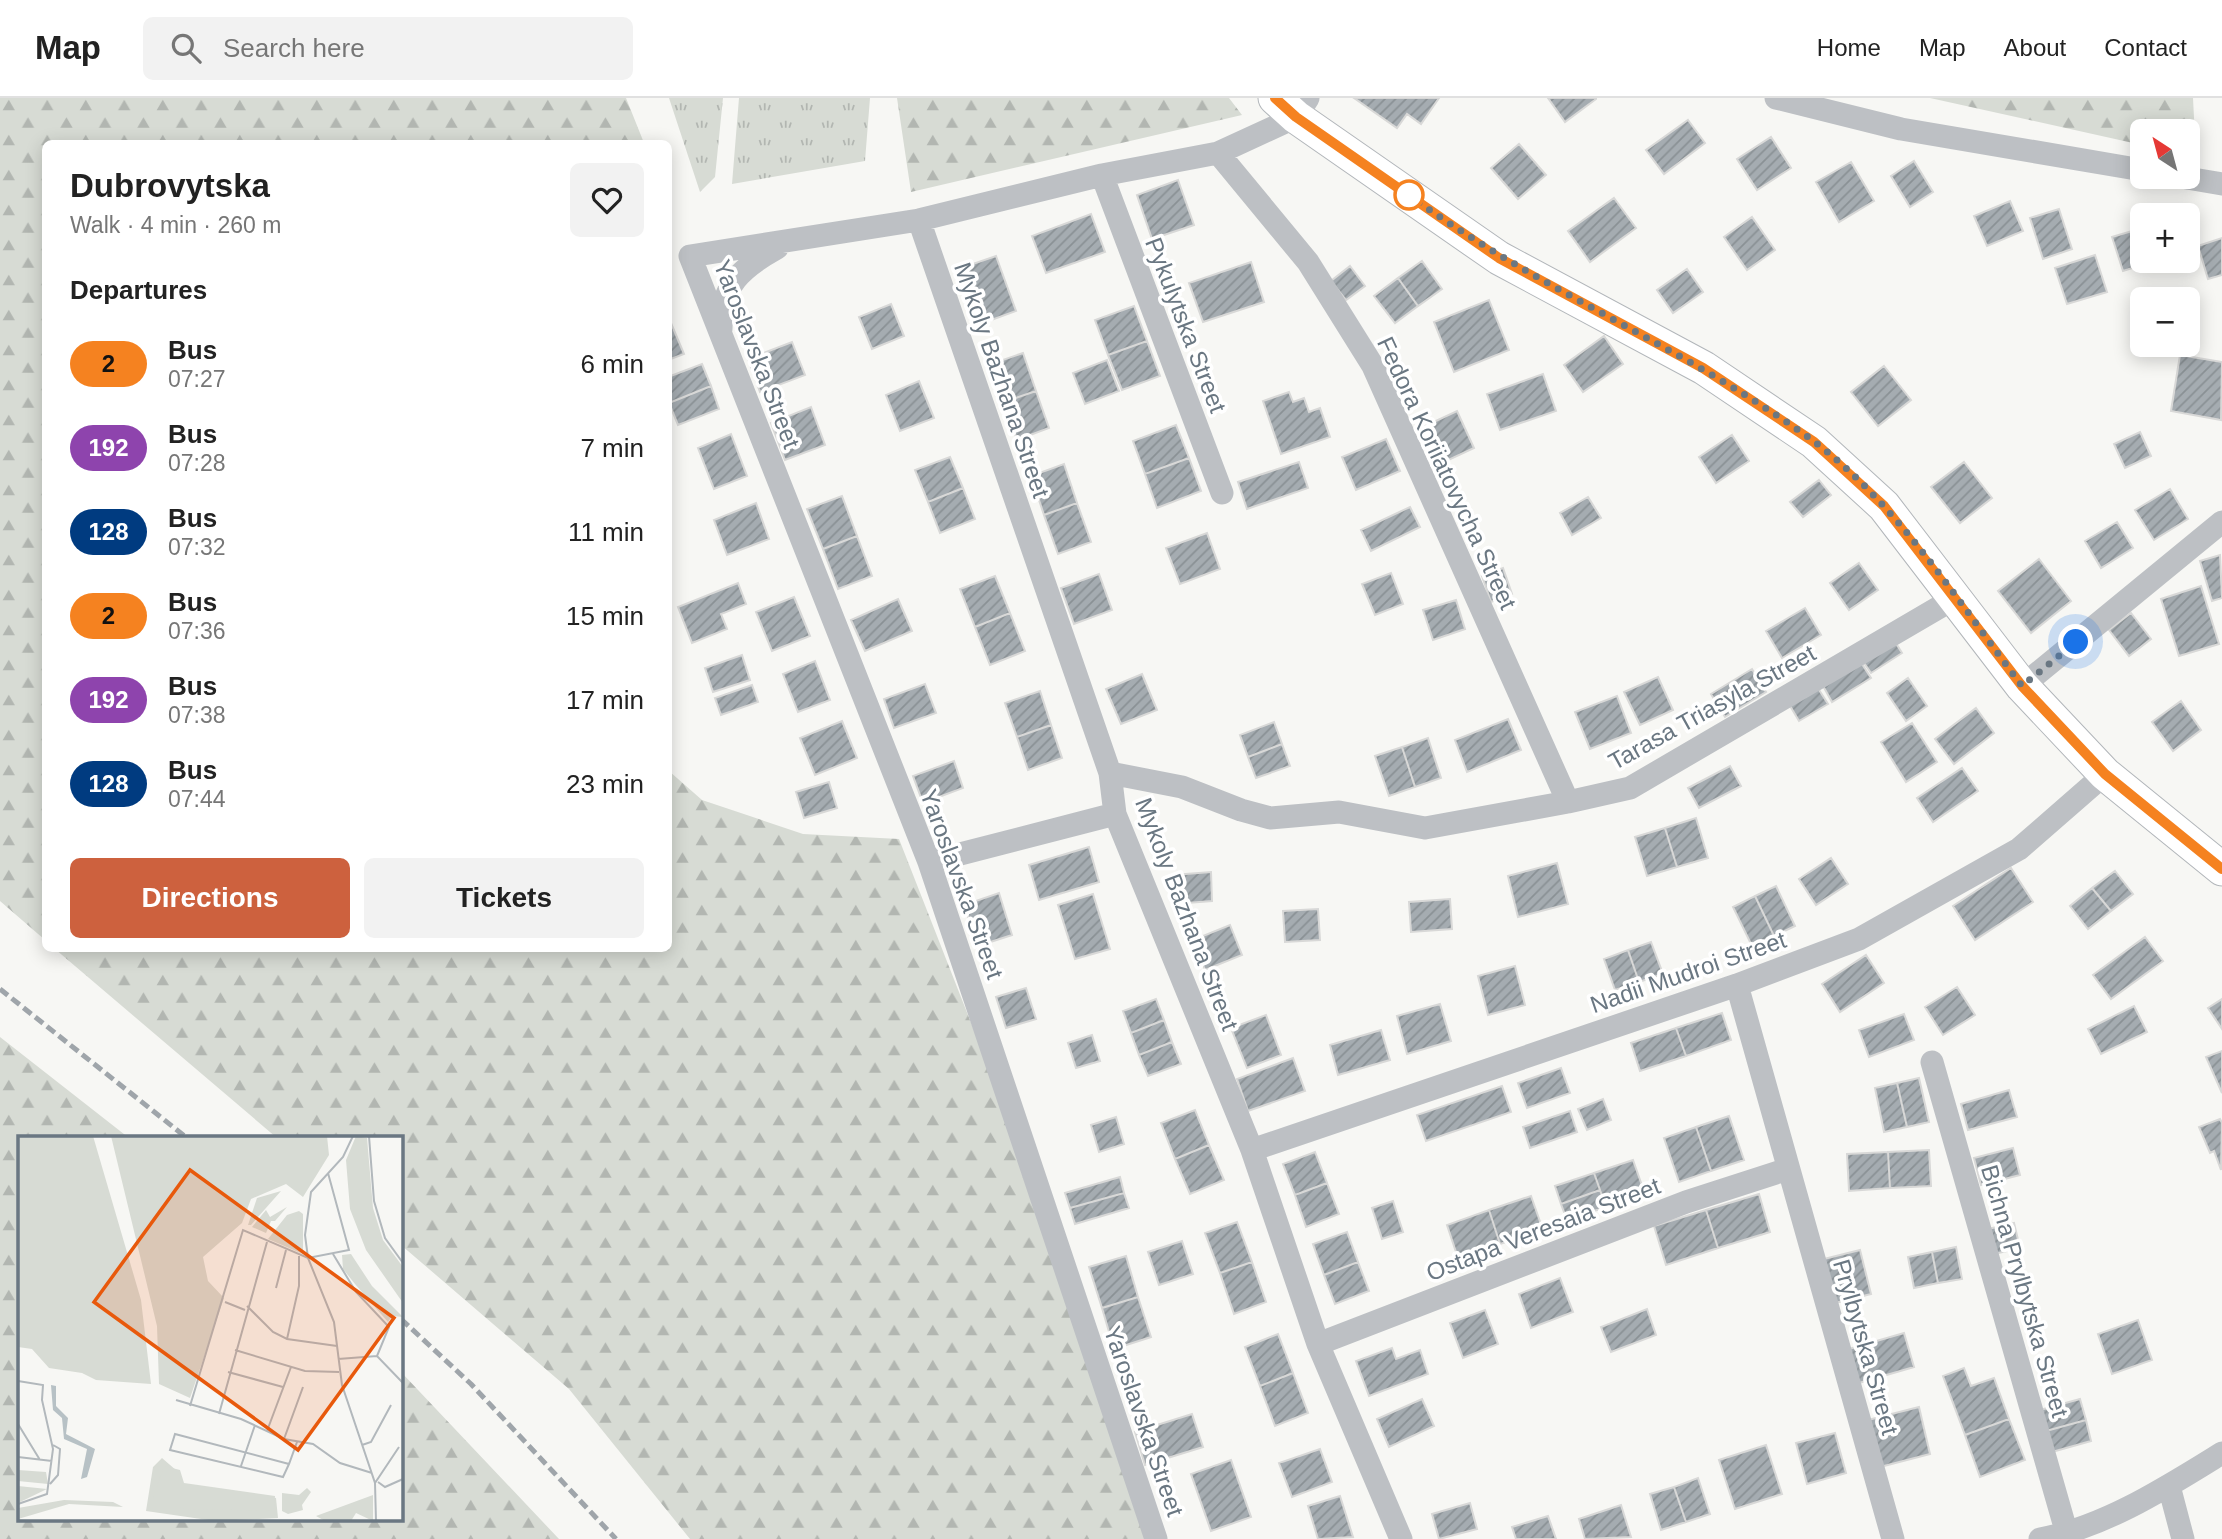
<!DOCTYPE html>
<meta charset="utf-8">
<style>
body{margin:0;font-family:Helvetica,sans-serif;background:#f2f2f2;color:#222;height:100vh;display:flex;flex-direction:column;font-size:26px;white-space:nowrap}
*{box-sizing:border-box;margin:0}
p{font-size:23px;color:#767676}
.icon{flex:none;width:38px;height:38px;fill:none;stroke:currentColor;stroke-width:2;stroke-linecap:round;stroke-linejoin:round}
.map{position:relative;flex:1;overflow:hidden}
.side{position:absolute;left:42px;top:42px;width:630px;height:812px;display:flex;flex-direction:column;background:#fff;border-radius:10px;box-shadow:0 4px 18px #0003}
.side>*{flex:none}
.badge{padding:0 14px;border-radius:23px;font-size:24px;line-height:46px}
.needle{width:46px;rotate:324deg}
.tools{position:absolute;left:2130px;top:21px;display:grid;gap:14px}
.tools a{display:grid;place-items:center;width:70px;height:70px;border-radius:10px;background:#fff;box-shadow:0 4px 18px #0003;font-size:35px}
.you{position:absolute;width:35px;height:35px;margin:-18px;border:5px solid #fff;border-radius:50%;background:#1a73e8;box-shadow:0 0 0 10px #1a73e833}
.map>.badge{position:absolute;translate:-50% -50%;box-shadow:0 0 0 4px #fff}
h2{padding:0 28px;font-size:26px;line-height:63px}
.round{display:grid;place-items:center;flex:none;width:74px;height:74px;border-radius:10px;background:#f2f2f2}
.overview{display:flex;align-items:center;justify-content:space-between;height:119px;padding:0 28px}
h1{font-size:33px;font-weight:800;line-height:52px}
.cta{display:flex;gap:14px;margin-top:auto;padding:14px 28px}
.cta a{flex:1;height:80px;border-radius:10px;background:#cd613e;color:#fff;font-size:28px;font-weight:800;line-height:80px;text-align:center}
.cta a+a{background:#f2f2f2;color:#222}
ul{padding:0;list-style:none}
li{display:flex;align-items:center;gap:21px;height:84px;padding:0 28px}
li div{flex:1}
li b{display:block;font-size:26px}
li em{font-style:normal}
li .badge{min-width:77px;font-weight:700;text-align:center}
header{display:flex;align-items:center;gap:42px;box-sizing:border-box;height:98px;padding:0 35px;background:#fff;border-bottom:2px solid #e0e0e0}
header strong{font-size:33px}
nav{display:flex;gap:38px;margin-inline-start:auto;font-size:24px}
.search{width:490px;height:63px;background:#f2f2f2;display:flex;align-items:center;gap:18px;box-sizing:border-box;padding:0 24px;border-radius:10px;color:#767676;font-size:26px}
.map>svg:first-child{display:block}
.grass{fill:url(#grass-tufts)}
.forest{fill:url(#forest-firs)}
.building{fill:url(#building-hatch);stroke:#d8d8d7;stroke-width:2}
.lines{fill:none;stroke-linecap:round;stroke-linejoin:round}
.secondary-casing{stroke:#b2b6ba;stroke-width:35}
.minor{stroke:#bdc0c4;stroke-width:23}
.secondary{stroke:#fff;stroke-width:33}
.rail{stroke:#9fa5aa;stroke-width:5;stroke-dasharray:10 5;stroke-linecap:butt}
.line-casing{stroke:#fff;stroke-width:16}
.line{stroke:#f58220;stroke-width:10}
.walk{stroke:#6a7782;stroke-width:7;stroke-dasharray:0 12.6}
.stop-dot{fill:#fff;stroke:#f58220;stroke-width:3.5}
.labels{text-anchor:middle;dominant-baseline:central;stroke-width:7;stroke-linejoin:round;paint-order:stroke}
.street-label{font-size:24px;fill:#6a7782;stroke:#fff}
.inset-road{fill:none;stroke:#b2b8bc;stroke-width:2}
.view{fill:#e8590c;fill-opacity:0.15;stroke:#e8590c;stroke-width:3.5}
.inset-edge{fill:none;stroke:#6a7782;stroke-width:3.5}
</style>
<header>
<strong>Map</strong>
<div class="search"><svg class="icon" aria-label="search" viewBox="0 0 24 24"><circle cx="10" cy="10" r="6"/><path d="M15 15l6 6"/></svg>Search here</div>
<nav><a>Home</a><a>Map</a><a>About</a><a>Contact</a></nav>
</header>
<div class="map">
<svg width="2222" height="1441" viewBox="0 0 2222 1441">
<defs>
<pattern id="grass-tufts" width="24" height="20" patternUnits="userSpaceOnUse" patternTransform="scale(1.75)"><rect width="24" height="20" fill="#d7dbd4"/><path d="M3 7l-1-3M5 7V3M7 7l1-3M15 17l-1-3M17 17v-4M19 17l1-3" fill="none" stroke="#b2b6b1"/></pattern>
<pattern id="forest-firs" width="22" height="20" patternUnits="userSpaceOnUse" patternTransform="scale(1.75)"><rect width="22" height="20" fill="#d7dbd4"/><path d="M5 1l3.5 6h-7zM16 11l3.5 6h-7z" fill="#b2b6b1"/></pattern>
<pattern id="building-hatch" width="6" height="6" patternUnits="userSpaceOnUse" patternTransform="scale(1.75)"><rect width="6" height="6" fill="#a5acb1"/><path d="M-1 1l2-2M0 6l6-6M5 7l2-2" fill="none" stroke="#8a9195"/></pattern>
</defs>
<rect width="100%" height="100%" fill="#f7f7f4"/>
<path class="grass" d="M669,0H723L715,79L700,94Z
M739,0H870L865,63L732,86Z"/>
<path class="forest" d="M0,0H626L644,45L46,46L45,842L0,803Z
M897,0H1229L1242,17L911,94Z
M1930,0H2193L2196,59L2188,57V33H2142V47Z
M669,673L702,702L803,736L899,741L1006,1014L1150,1441H690L569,1291L401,1147V1040H277L55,851L668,850Z
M0,939L129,1040H19V1422H401V1274L559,1441H0Z"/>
<path class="building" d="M1354,0H1439L1421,26L1407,16L1397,30Z
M1548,0H1596V1L1565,24Z
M1688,22L1705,45L1664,76L1646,52Z
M1771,39L1791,70L1757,92L1737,61Z
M1519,46L1546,77L1518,101L1491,70Z
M1914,63L1933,94L1910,109L1891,78Z
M1851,64L1874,103L1839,124L1816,84Z
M1178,82L1194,127L1152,141L1137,97Z
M1614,100L1636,130L1590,164L1568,133Z
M2010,103L2023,133L1987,148L1974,118Z
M2059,111L2072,151L2043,161L2030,120Z
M1091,116L1105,154L1046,175L1032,138Z
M1752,119L1775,152L1747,172L1724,139Z
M2142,130V163H2154L2123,173L2112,139Z
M2222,140V177L2208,181L2198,148Z
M2095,157L2107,194L2067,206L2055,170Z
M996,158L1016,213L975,228L955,172Z
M1422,163L1442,191L1418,208L1398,180Z
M1251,164L1264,204L1203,224L1189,185Z
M1350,168L1365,188L1346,202L1331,183Z
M1687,171L1703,194L1673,215L1657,192Z
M1398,180L1418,208L1395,225L1374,198Z
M1489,202L1509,252L1454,274L1434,224Z
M891,206L904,238L872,251L859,219Z
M1134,208L1147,243L1108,257L1095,222Z
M668,218L684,256L668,262Z
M1604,238L1623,266L1583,294L1564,267Z
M1147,243L1160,278L1122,292L1108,257Z
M792,244L805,277L760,294L748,261Z
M1023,255L1036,293L1004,304L991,266Z
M2180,257L2222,264L2221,322L2171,313Z
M1107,262L1119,293L1085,306L1073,275Z
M702,266L711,288L669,305L668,279Z
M1884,268L1911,302L1878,328L1851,294Z
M1543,276L1556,313L1500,332L1487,296Z
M919,283L934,320L900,333L886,297Z
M711,288L719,311L678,327L669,305Z
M1036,293L1049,330L1017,342L1004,304Z
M1289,294L1293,304L1304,300L1309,314L1320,310L1330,339L1281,356L1263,303Z
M811,309L825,347L785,362L771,325Z
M1457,313L1474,350L1442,365L1425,328Z
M1176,327L1189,360L1145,376L1133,343Z
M2140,334L2151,358L2125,370L2114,346Z
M731,336L747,378L714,391L698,350Z
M1732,337L1749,363L1716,385L1699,359Z
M1386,341L1400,373L1356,392L1342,359Z
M950,359L963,390L928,404L915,372Z
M1189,360L1201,393L1157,410L1145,376Z
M1299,364L1308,390L1247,411L1238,384Z
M1964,364L1992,400L1960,425L1931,389Z
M1064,366L1077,405L1044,417L1031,378Z
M1819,382L1831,397L1803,419L1790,404Z
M963,390L975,421L940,435L928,404Z
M2170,391L2188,421L2154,442L2135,412Z
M842,398L857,438L823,451L807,411Z
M1588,399L1601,420L1572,437L1560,415Z
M756,405L769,441L727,457L714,422Z
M1077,405L1091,444L1058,456L1044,417Z
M1410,409L1420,429L1371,453L1361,432Z
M2117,424L2133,450L2101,470L2085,443Z
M1207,435L1220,471L1180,486L1166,450Z
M857,438L872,478L838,491L823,451Z
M2220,457L2222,500L2212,503L2200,463Z
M2039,461L2071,503L2031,535L1998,493Z
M1859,465L1878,492L1849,512L1830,485Z
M1503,470L1512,496L1491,504L1482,478Z
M1391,475L1403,506L1375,517L1362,486Z
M1099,476L1112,512L1074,526L1061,490Z
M995,478L1010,515L975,529L960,491Z
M738,485L746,506L721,516L727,531L692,545L678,509Z
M2201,488L2219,546L2179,558L2161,501Z
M794,499L810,538L772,553L756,514Z
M898,501L912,533L865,553L851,522Z
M1456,502L1465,531L1433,542L1423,512Z
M1805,510L1821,537L1782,560L1766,533Z
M1010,515L1025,553L990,567L975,529Z
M2131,515L2151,541L2129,558L2109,532Z
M1892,539L1902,555L1871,575L1860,559Z
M742,557L750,582L713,594L705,570Z
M815,563L830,602L798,614L783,576Z
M1860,563L1871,580L1832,604L1822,586Z
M1752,571L1766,594L1725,619L1711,596Z
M1142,576L1157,612L1121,626L1106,591Z
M1658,579L1673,612L1640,627L1624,594Z
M1908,580L1927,608L1906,623L1887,595Z
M1814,584L1828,606L1799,623L1786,601Z
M925,586L936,615L894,630L884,601Z
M752,587L758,604L721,617L715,600Z
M1040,593L1051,627L1017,639L1005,605Z
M1617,598L1631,635L1590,651L1575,614Z
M2181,603L2201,632L2173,653L2152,624Z
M1976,610L1994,635L1954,666L1935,641Z
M1508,621L1521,652L1467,674L1455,642Z
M842,623L857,660L815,677L800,640Z
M1274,624L1282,646L1248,659L1240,637Z
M1912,625L1937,664L1906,684L1881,644Z
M1051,627L1062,660L1028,672L1017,639Z
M1428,640L1441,680L1415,689L1402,649Z
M1282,646L1290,668L1256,680L1248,659Z
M1402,649L1415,689L1389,698L1375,658Z
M954,663L963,690L923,705L913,678Z
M1730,668L1741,688L1699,710L1688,690Z
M1962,670L1978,693L1933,724L1917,700Z
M829,684L837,710L804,720L796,694Z
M1696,720L1708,760L1677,769L1665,730Z
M1665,730L1677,769L1647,778L1635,739Z
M1089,749L1099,784L1039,802L1029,767Z
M1831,760L1848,786L1816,807L1799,781Z
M1557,765L1568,806L1518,819L1508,778Z
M2011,770L2033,804L1975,842L1953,808Z
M2115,773L2133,796L2111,813L2092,790Z
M1211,774L1212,803L1174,806L1173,777Z
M1776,788L1795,828L1774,838L1755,798Z
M2092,790L2111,813L2088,831L2070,808Z
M999,795L1012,837L978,848L964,807Z
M1093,796L1110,851L1075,861L1058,807Z
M1755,798L1774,838L1752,848L1733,809Z
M1450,801L1452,831L1411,834L1409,804Z
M1318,811L1320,842L1285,844L1283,813Z
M1230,827L1242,857L1205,872L1193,842Z
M2145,839L2163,863L2111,901L2093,877Z
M1651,844L1663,876L1639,884L1628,852Z
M1628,852L1639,884L1615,892L1604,861Z
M1866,857L1884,885L1840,914L1822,886Z
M1515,868L1525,907L1488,917L1478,878Z
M1957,889L1975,917L1943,937L1925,909Z
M1026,890L1036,921L1006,930L996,899Z
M1156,901L1164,922L1131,935L1123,913Z
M2222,901V931L2208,910Z
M1440,906L1451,943L1407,956L1397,918Z
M2134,908L2147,934L2101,956L2088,931Z
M1722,915L1731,942L1686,958L1676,930Z
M1904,916L1914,942L1869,959L1859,932Z
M1266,917L1281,957L1247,970L1231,930Z
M1164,922L1172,944L1139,957L1131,935Z
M1676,930L1686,958L1640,973L1631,945Z
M1381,932L1390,962L1338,977L1330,947Z
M1092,937L1100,963L1076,970L1068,945Z
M1172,944L1181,966L1148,978L1139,957Z
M2222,953V995L2206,959Z
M1293,960L1305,993L1248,1013L1237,981Z
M1561,970L1570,995L1527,1010L1518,985Z
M1919,980L1929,1024L1907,1029L1897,985Z
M1897,985L1907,1029L1884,1034L1875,990Z
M1502,988L1511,1014L1426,1043L1417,1017Z
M2009,992L2017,1019L1968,1032L1961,1006Z
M1603,1001L1611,1022L1587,1032L1578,1011Z
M1195,1012L1209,1047L1175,1061L1161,1025Z
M1570,1013L1577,1034L1530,1050L1523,1029Z
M1729,1018L1744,1062L1711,1073L1696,1029Z
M1116,1019L1124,1046L1099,1054L1091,1027Z
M2220,1021L2222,1025L2221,1072L2214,1053L2210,1055L2199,1029Z
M1696,1029L1711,1073L1679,1084L1664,1040Z
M1209,1047L1224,1082L1190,1096L1175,1061Z
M2013,1050L2020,1077L1981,1087L1974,1060Z
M1929,1052L1931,1088L1890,1090L1888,1054Z
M1315,1054L1327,1085L1295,1097L1283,1066Z
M1888,1054L1890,1090L1849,1093L1847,1056Z
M1633,1062L1645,1096L1606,1109L1594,1075Z
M1594,1075L1600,1092L1561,1106L1555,1088Z
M1120,1079L1124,1095L1070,1110L1065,1095Z
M1327,1085L1339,1116L1306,1129L1295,1097Z
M1600,1092L1606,1109L1567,1122L1561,1106Z
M1124,1095L1129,1110L1075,1126L1070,1110Z
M1759,1096L1770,1134L1718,1150L1706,1112Z
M1531,1098L1543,1132L1500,1146L1489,1112Z
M1393,1103L1403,1134L1382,1141L1372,1110Z
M1489,1112L1500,1146L1458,1160L1447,1127Z
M1706,1112L1718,1150L1666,1167L1654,1128Z
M1237,1124L1252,1164L1220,1175L1205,1135Z
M2014,1125L2020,1150L1994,1156L1988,1131Z
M1347,1134L1358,1164L1324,1177L1313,1146Z
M1182,1143L1193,1176L1159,1187L1148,1154Z
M1956,1149L1962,1181L1938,1185L1932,1154Z
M1860,1152L1871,1196L1835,1205L1824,1161Z
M1932,1154L1938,1185L1914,1190L1908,1159Z
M1126,1158L1138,1199L1102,1210L1089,1169Z
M1252,1164L1266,1204L1234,1216L1220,1175Z
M1358,1164L1369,1193L1335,1206L1324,1177Z
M1560,1180L1573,1214L1531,1230L1519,1196Z
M1138,1199L1151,1239L1114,1251L1102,1210Z
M1647,1211L1656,1237L1611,1254L1601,1229Z
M1485,1212L1498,1246L1463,1260L1450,1225Z
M2138,1222L2152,1262L2112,1276L2098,1236Z
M1904,1235L1914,1269L1859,1285L1849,1251Z
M1278,1236L1293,1275L1260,1288L1245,1249Z
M1392,1250L1396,1261L1420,1252L1428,1276L1369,1298L1356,1263Z
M1964,1270L1971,1288L1994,1280L2009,1321L1965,1337L1943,1278Z
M1293,1275L1308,1315L1275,1328L1260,1288Z
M1422,1301L1434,1328L1389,1349L1377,1321Z
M2080,1301L2086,1322L2046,1333L2040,1312Z
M1919,1309L1930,1356L1880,1369L1868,1322Z
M1192,1316L1203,1349L1145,1367L1135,1334Z
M2009,1321L2025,1362L1980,1379L1965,1337Z
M2086,1322L2091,1343L2052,1354L2046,1333Z
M1835,1335L1846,1375L1807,1386L1796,1345Z
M1766,1347L1782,1396L1735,1411L1719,1362Z
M1320,1351L1332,1384L1292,1399L1279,1365Z
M1231,1362L1251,1419L1211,1433L1191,1376Z
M1698,1380L1710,1416L1686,1424L1674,1389Z
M1674,1389L1686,1424L1661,1432L1650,1396Z
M1340,1398L1353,1439L1318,1441L1308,1408Z
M1470,1405L1477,1431L1439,1441L1432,1416Z
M1621,1407L1631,1439L1585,1441L1579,1421Z
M1548,1418L1556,1441H1516L1512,1429Z"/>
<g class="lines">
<defs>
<path id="secondary" d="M1275,0L1296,19L1499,160L1704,270L1814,344L1884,408L2022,588L2105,676L2222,771"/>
</defs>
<use href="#secondary" class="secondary-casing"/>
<path class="minor" d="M1776,0L1901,31L2142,72
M1218,55L1308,164L1373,268L1568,704
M1102,77L1222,395
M2181,79L2222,86
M919,122L1110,675L1115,716L1252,1052L1318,1246L1401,1441
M721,231C721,187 741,170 777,150
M2022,588L2222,424
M1110,675L1182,689L1241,712L1270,720L1339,714L1425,730L1568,704L1630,690L1955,500
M929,764L1115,716
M1737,887L1893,1441
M1932,964L2067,1436
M1252,1052L1737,887L1859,841L2019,751L2105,676
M1318,1246L1686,1104L1788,1071
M2169,1388L2183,1441
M1156,1441L929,764L690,158L919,122L1102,77L1218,55L1296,19L1308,0
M2040,1441C2105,1429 2167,1389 2222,1355"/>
<use href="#secondary" class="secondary"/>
<path class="rail" d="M0,891L187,1040
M401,1221L471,1286L616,1441"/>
</g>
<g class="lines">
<defs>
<path id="line" d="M1275,0L1296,19L1499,160L1703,270L1814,344L1884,408L2022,588L2105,676L2222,771"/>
</defs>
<use href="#line" class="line-casing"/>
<use href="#line" class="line"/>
<path class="walk" d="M1409,97C1536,191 1685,249 1812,342C1896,404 1960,506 2022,588L2076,544"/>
</g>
<circle class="stop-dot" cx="1409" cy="97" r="14"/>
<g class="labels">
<g class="street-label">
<text transform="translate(1186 227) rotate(69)">Pykulytska Street</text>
<text transform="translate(757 256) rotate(69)">Yaroslavska Street</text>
<text transform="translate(1002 282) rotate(71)">Mykoly Bazhana Street</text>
<text transform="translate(1447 375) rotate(65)">Fedora Koriiatovycha Street</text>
<text transform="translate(1712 609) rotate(-29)">Tarasa Triasyla Street</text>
<text transform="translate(962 786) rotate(70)">Yaroslavska Street</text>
<text transform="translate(1187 816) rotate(69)">Mykoly Bazhana Street</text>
<text transform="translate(1688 874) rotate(-19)">Nadii Mudroi Street</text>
<text transform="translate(1543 1131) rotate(-21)">Ostapa Veresaia Street</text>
<text transform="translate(2025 1193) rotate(74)">Bichna Prylbytska Street</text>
<text transform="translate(1866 1249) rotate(74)">Prylbytska Street</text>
<text transform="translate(1144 1323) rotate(71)">Yaroslavska Street</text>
</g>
</g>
<g transform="translate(18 1038)">
<rect width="385" height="385" fill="#f7f7f4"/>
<path d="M263,55L233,89H230L239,62ZM269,71L257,85H253L248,97L234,91L248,74L252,81ZM144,322L159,335L162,348L258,362L260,382L197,385L128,375L135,331ZM289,352L293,356L284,369L285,374L270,378L264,375V357L281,359ZM355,359V385L338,377L333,385H307L298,380Z" fill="#d7dbd4"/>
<path d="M0,0H75L123,164L133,248L78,244L64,237L31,232L14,213L0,211ZM93,0H309L311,19L285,61L268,48L233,63L224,87L185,121L190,145L206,162L172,262L141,248L139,190ZM338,0L349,2L355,72L365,104L385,131V167L348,114L332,73L328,24ZM281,75L285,78V118L250,103L269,79ZM333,118L354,150L385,181L374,180L370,186L337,148L325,133L324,119ZM46,364L95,366L105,371L51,368L0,383V372Z" fill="#d7dbd4"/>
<path d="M146,330L162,334L166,347L257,360L256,375L168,373L135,362Z" fill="#d7dbd4"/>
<path d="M0,334L28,336L30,348L0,345ZM0,350L29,353L0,367Z" fill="#d7dbd4"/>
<path d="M33,249L38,250V270L50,282L48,298L77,313L69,341L63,343L69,313L46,303L44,282L35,274Z" fill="#b7c1c5"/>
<path class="inset-road" d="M335,0L325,21L293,56L287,99L290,122L316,186L324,249L357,347L358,385M351,0L356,65L367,102L385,127M315,118L338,156L371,191L359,220M258,152L268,114M207,166L227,174M229,170L255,196L269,203L319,210M269,203L281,150V120M217,214L287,235L321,236M320,223L359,220L385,247M210,236L265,251M0,245L25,249L24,264L35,313L29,358L0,368M158,264L223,283L266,303L295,308L322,327L354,337M172,270L225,94L290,122L331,114L310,37M201,278L249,106M0,288L22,324M249,295L273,231M266,303L285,251M344,309L353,306L373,269M0,321L34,325M271,328L157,298L152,314L265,341L271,328L279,306M223,330L237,289M360,346L367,351L385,343M357,347L381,311M32,348L40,339L42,313L35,309"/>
<path class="view" d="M172,34L376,182L280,314L76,166Z"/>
<rect width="385" height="385" class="inset-edge"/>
</g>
</svg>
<div class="tools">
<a><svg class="needle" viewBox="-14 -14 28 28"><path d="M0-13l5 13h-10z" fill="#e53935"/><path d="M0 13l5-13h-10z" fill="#767676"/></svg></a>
<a>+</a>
<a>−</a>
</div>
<div class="you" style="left:2076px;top:544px"></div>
<section class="side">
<div class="overview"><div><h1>Dubrovytska</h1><p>Walk · 4 min · 260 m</p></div><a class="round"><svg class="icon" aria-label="heart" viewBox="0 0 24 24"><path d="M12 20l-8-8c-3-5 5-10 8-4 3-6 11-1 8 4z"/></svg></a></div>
<h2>Departures</h2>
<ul>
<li><span class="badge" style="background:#f58220;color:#111">2</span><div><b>Bus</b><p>07:27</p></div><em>6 min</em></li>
<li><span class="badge" style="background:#8e44ad;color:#fff">192</span><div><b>Bus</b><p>07:28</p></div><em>7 min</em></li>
<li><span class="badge" style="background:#003b80;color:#fff">128</span><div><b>Bus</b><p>07:32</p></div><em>11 min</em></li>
<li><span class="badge" style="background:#f58220;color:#111">2</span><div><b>Bus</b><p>07:36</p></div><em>15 min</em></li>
<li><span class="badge" style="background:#8e44ad;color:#fff">192</span><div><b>Bus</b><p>07:38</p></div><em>17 min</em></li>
<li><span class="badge" style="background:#003b80;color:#fff">128</span><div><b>Bus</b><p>07:44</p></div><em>23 min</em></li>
</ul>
<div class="cta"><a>Directions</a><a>Tickets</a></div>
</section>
</div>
